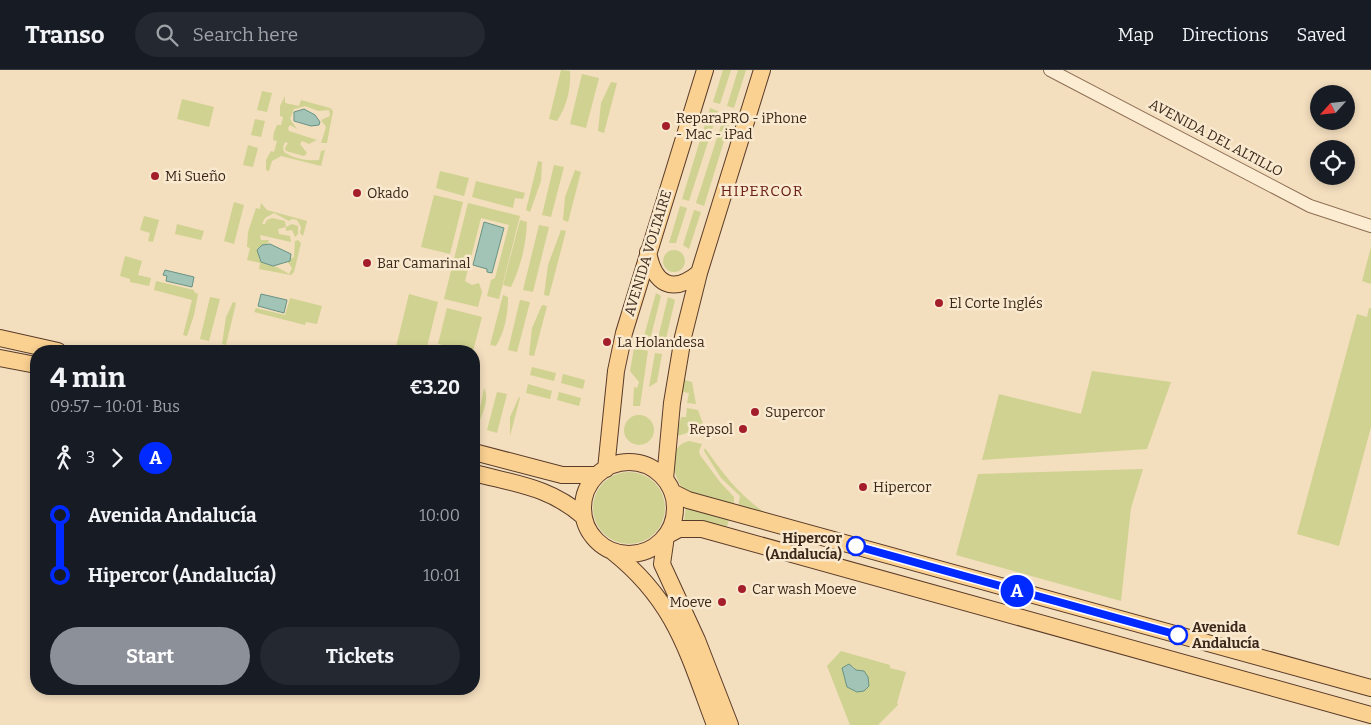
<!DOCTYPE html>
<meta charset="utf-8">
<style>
body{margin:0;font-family:Bitter,serif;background:#242831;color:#f1f3f6;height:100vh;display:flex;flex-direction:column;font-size:19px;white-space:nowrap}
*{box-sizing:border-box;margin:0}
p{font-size:16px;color:#9ea1a6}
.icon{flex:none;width:28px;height:28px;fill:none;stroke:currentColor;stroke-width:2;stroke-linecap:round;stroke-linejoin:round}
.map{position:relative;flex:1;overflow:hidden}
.panel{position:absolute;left:30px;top:275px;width:450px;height:350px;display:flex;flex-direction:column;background:#171b24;border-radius:20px;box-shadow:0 2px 8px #0003}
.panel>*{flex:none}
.badge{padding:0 10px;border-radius:16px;font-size:18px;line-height:32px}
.needle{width:32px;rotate:243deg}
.fabs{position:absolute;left:1310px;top:15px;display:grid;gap:10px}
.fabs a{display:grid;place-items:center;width:45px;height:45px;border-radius:50%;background:#171b24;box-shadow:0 2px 8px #0003;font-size:25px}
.map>.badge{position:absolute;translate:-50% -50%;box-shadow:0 0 0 2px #fff}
.legs{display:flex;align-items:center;gap:8px;height:55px;padding:0 20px;font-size:16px}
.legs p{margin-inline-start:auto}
.overview{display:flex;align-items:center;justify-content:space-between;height:85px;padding:0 20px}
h1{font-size:28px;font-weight:700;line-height:38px}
.action{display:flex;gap:10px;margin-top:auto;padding:10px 20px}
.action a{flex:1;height:58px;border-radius:30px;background:#8c9099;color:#fff;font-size:20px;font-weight:700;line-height:58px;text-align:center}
.action a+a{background:#242831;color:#f1f3f6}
ul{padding:0 20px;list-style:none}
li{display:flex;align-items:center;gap:18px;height:60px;font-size:19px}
li i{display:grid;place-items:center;width:8px;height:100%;margin:0 6px;background:currentColor}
li i::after{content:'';width:12px;height:12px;margin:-6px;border:4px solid;border-radius:50%;background:#171b24}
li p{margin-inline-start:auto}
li:first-child i{background:linear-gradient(#0000 50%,currentColor 0)}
li:last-child i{background:linear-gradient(currentColor 50%,#0000 0)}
header{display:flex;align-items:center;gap:30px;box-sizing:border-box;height:70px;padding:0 25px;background:#171b24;border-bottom:1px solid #363941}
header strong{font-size:24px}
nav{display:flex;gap:28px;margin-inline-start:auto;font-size:18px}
.search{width:350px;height:45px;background:#242831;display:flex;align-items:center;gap:12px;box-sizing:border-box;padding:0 18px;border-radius:28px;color:#9ea1a6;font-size:19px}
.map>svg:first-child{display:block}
.green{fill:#d0d291;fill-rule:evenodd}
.water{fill:#a2c4b7;stroke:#689384}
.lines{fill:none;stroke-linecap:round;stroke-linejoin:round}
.tertiary-casing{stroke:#8d6e55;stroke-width:14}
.primary-casing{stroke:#5a3c2a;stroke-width:18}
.tertiary{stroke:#fcecd2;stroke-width:12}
.primary{stroke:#fbd191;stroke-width:16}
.line-1-casing{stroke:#fff;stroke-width:11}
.line-1{stroke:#002aff;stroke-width:8}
.poi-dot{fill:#a31e2a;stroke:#f9e9ce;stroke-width:2}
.stop-1-dot{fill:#fff;stroke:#002aff;stroke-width:2.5}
.labels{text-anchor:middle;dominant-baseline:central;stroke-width:5;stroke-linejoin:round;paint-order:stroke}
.poi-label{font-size:14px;fill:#3b281b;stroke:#f9e9ce;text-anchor:start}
.street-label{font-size:14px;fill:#3b281b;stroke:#f9e9ce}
.stop-label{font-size:14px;font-weight:bold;fill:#3b281b;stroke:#f9e9ce;text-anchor:end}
.neighbourhood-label{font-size:15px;letter-spacing:1px;fill:#6c2015;stroke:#f9e9ce}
</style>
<header>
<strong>Transo</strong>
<div class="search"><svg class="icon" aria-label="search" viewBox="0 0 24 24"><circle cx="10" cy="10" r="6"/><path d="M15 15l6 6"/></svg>Search here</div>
<nav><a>Map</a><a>Directions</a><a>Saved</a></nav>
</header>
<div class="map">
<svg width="1371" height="655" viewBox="0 0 1371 655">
<rect width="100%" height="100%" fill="#f3debe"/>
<path class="green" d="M561,0L570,1C571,19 567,36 557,51L549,49Z
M723,0H731L720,34L713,32Z
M738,0H746L734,38L727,36Z
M582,4L599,8L586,58L570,54Z
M611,12L617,13L604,63L598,61L601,33Z
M262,21L272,23L267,42L257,40Z
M285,26V33L299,36L301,30L330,38L333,41L327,73H321L326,57L321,50L330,46L329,40L318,41L305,36L294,39L290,49L297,59L290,55L288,58L289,61L317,70L309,74L302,71L300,74L307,83L304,86L286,81L285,78L288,73L285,72L283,77L284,82C294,89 307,91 319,90L321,81L325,80L321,96L281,86L272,91L269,101L266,100V90L271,81L274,82L277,71L273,70L274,62L277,55H281L283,47L280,46V36Z
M182,29L214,37L209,57L177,49Z
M710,38L718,41L689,131L682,129Z
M725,43L732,45L704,136L696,133Z
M255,49L265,51L261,67L251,65Z
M248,75L258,78L253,97L243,95Z
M538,91L542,92L541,111L530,142L526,140Z
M554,95L564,97L551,147L542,145Z
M575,100L581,102L568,152L563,150L565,127Z
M440,101L469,108L464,126L436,118Z
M476,111L525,123L523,129L515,128L513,138L472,127Z
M434,125L463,132L450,184L421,177Z
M234,132L244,135L234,174L224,171Z
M261,133L267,140L307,151L303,166L300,163L301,157L297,150L292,149L289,151L274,143L265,148L262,154H265L267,150L272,148L285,151L286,157L292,154L298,156V164L295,167L292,160L286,161V157L278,159L279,164L290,166L291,172L260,165L261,170H269L268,173L257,180L261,192L277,197L289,204L292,198L287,191L294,187L295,171L298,170L301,173L294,202L291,205L259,199L260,193L247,190L250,178L247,177L248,162L256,138L260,139Z
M468,133L520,146L499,229L487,226L491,210L495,208L509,155L481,148L465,211L472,215L479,213L482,222L478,237L444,229Z
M680,136L687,138L676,173H669Z
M694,140L701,142L689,179L683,175Z
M144,146L159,150L153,172L148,171L150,163L140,160Z
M520,150L527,152C526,175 521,196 511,217L503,215Z
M177,154L204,161L201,170L175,164Z
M539,155L549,157L533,222L523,220Z
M561,160L566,161L549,226L544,225L548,195Z
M1371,177V214L1362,211Z
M663 191a11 11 0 1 1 22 0a11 11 0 1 1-22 0Z
M125,186L142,191L138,205L151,208L149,216L130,212V209L120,206Z
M156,211L194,220V222L198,224L194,245L187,266L183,265L192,230L154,220Z
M656,223L661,226L649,274L642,273Z
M409,224L438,232L426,281H413L396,277Z
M503,225L508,227C508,244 505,261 496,276L490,275Z
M210,227L220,229L209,271L200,269Z
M668,227L675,230L664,277L656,276Z
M290,228L322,236L317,254L306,252L305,255L254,242L256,238L285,245Z
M520,230L530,232L517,282L508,280Z
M233,232L236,233L226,275L222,274L226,247Z
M542,235L547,236L534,286L529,285L532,258Z
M447,238L482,247L473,281L438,274Z
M1369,238H1371V357L1339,476L1297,464L1357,244L1367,247Z
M634,278L648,281L640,336H633L634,317L637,318L639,312L630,301Z
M655,283L662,284L657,312L649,317Z
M532,297L556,303L554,311L530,305Z
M1092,301L1171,312L1147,379L982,390L999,324L1081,344Z
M563,304L585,310L583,319L561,313Z
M681,309L692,312L696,334L687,333L689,323L683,322L680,315Z
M528,314L552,321L550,329L526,323Z
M484,318C490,329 482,347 476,358Z
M497,322L507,324L497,363L487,360Z
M559,322L581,328L579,336L557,330Z
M519,327L520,328L510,366V347Z
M687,338L698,340L708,368L691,362L677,366L676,356L680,352L681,347H686Z
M624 360a15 15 0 1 1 30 0a15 15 0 1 1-30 0Z
M689,371L702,374L699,381L700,385L720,412L734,427V435L683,420C673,405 666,376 689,371Z
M705,378C722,403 741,427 767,444L738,437L740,426L721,408L704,381Z
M1143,399L1131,438L1121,531L956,485L978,404Z
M593 438a36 36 0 1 1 72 0a36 36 0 1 1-72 0Z
M686,437L730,447L726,459L684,451Z
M841,581L890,595V598L906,602L897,633L898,635L878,655H850L827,596ZM853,596L856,600L857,622L847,617L846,611Z"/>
<path class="water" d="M304,39L315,45L320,52L319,55L311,56L294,51V42Z
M484,152L504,158L492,203L487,202V199L473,195Z
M270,174L291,184L290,191L273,196L261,192L257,180L262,175Z
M165,200L194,207L192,217L166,211L167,206L163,205Z
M261,224L287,230L284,243L258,236Z
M849,594L856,600L864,601L868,607L869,616L864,621L857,622L847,617L842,598Z"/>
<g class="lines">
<defs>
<path id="tertiary" d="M1050,0L1310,136L1371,156"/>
<path id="primary" d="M648,182C654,214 672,225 699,203
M0,268L58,281
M0,288L36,295
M474,382L562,405H597
M583 438a46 46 0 1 1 92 0a46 46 0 1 1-92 0Z
M606,399L616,301L624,263L705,0
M474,403C516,414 550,417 584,447
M665,409L672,333L683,267L699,203L762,0
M672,422L688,430L1371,618
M666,466L679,459H702L1371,645
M666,466L662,494L697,570L730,655
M613,482C676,532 688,584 715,655"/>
</defs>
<use href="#tertiary" class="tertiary-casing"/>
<use href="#primary" class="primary-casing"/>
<use href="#tertiary" class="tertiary"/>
<use href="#primary" class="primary"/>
</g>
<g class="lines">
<defs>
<path id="line-1" d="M856,476L1178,565"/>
</defs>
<use href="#line-1" class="line-1-casing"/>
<use href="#line-1" class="line-1"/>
</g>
<g class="poi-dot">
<circle cx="666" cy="56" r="5"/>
<circle cx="155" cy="106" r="5"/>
<circle cx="357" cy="123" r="5"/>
<circle cx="367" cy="193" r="5"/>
<circle cx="939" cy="233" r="5"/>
<circle cx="607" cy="272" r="5"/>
<circle cx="755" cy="342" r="5"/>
<circle cx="743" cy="359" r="5"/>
<circle cx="863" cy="417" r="5"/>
<circle cx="742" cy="519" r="5"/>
<circle cx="722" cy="532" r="5"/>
</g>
<g class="stop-1-dot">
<circle cx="856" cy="476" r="9"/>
<circle cx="1178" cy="565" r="9"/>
</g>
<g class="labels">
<g class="poi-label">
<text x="676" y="48">ReparaPRO - iPhone<tspan x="676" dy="16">- Mac - iPad</tspan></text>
<text x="165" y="106">Mi Sueño</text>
<text x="367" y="123">Okado</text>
<text x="377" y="193">Bar Camarinal</text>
<text x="949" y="233">El Corte Inglés</text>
<text x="617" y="272">La Holandesa</text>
<text x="765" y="342">Supercor</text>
<text x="733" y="359" text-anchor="end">Repsol</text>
<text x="873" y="417">Hipercor</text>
<text x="752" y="519">Car wash Moeve</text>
<text x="712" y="532" text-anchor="end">Moeve</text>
</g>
<g class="street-label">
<text transform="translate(1216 68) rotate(28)">AVENIDA DEL ALTILLO</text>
<text transform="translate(648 183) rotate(-73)">AVENIDA VOLTAIRE</text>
</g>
<g class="stop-label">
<text x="842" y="468">Hipercor<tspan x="842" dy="16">(Andalucía)</tspan></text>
<text x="1192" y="557" text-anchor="start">Avenida<tspan x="1192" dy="16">Andalucía</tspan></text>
</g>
<g class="neighbourhood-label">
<text x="762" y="121">HIPERCOR</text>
</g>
</g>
</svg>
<div class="fabs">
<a><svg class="needle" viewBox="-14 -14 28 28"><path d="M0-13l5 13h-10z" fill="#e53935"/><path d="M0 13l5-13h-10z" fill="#9ea1a6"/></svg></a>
<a><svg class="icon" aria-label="locate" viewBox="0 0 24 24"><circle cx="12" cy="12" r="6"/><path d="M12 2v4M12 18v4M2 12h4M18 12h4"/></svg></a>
</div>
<b class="badge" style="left:1017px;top:521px;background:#002aff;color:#fff">A</b>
<section class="panel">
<div class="overview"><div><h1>4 min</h1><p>09:57 – 10:01 · Bus</p></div><b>€3.20</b></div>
<div class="legs"><svg class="icon" aria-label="walk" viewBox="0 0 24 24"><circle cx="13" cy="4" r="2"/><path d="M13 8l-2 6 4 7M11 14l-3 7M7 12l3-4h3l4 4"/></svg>3<svg class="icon" aria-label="forward" viewBox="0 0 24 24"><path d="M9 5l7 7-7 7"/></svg><b class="badge" style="background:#002aff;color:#fff">A</b></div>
<ul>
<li><i style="color:#002aff"></i><b>Avenida Andalucía</b><p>10:00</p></li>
<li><i style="color:#002aff"></i><b>Hipercor (Andalucía)</b><p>10:01</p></li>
</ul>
<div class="action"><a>Start</a><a>Tickets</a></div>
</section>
</div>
